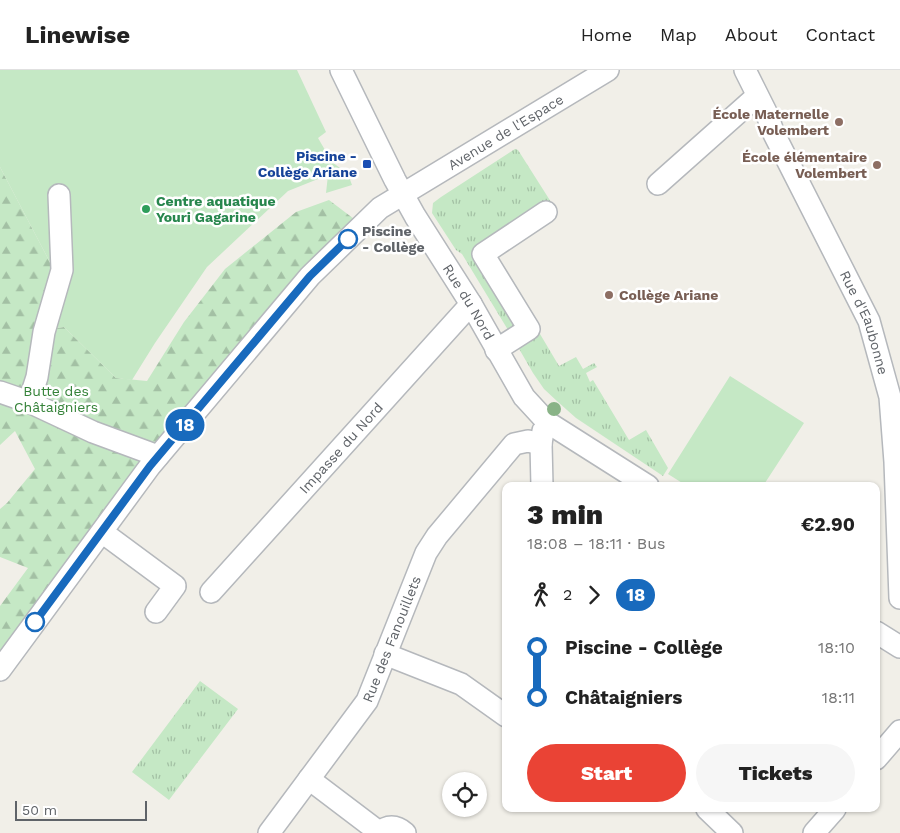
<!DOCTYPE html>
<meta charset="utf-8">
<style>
body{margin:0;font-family:"Work Sans",sans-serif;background:#f6f6f6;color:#222;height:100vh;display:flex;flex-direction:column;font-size:19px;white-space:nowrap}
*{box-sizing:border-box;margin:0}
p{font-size:16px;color:#767676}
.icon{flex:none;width:28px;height:28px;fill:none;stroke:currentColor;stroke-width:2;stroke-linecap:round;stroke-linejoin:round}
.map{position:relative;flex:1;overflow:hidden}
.panel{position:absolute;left:502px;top:412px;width:378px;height:330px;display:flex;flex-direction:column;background:#fff;border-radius:10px;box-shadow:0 1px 4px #0004}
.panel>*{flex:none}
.badge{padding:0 10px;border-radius:16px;font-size:18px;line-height:32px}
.tools{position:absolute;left:442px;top:702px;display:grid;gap:10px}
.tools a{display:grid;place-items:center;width:45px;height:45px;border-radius:50%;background:#fff;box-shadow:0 1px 4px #0004;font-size:25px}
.scale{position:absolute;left:15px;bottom:12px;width:132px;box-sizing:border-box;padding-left:5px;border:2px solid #5f6368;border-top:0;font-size:14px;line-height:18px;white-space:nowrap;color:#5f6368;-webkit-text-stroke:4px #fff;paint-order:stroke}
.map>.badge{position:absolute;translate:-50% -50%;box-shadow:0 0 0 2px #fff}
.legs{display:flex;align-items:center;gap:8px;height:55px;padding:0 25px;font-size:16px}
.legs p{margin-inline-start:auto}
.headline{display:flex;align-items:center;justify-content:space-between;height:85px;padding:0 25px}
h1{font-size:28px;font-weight:800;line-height:38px}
.cta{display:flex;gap:10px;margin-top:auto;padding:10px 25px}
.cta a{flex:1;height:58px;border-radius:30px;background:#ea4335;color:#fff;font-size:20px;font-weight:800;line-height:58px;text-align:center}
.cta a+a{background:#f6f6f6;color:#222}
ul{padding:0 25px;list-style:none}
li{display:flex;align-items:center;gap:18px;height:50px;font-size:19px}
li i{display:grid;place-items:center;width:8px;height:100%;margin:0 6px;background:currentColor}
li i::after{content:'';width:12px;height:12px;margin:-6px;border:4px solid;border-radius:50%;background:#fff}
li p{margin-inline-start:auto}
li:first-child i{background:linear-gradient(#0000 50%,currentColor 0)}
li:last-child i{background:linear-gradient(currentColor 50%,#0000 0)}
header{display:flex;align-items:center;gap:30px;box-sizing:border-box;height:70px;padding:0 25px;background:#fff;border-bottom:1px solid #e0e0e0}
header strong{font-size:24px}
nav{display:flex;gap:28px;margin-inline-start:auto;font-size:18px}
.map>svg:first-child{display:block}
.grass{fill:url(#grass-tufts)}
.forest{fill:url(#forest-firs)}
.pitch{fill:#c5e8c5}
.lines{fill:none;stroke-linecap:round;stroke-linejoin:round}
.minor-casing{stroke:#b5b8bc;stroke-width:24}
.minor{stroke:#fff;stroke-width:21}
.tree{fill:#89b387}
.line-1-casing{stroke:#fff;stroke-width:11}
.line-1{stroke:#186abd;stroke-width:8}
.education-dot{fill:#8d6e63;stroke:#fff;stroke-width:2}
.transit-dot{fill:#1a4fb4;stroke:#fff;stroke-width:2}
.leisure-dot{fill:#2e9e5b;stroke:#fff;stroke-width:2}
.stop-1-dot{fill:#fff;stroke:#186abd;stroke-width:2.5}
.labels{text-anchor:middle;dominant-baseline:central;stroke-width:5;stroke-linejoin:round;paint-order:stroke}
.education-label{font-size:14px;font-weight:bold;fill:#785e54;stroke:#fff;text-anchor:end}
.street-label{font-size:14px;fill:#5f6368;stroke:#fff}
.transit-label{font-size:14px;font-weight:bold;fill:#164399;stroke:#fff;text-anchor:end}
.leisure-label{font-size:14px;font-weight:bold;fill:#27864d;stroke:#fff;text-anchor:start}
.stop-label{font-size:14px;font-weight:bold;fill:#5f6368;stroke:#fff;text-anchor:start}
.park-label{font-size:14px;fill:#348238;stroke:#fff}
</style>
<header>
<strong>Linewise</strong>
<nav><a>Home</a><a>Map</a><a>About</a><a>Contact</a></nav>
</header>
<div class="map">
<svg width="900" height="763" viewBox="0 0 900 763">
<defs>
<pattern id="grass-tufts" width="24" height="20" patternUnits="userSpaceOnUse" patternTransform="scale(1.25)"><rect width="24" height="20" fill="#c5e8c5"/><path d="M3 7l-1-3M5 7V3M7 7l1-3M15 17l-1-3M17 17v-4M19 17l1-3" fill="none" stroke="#a3c0a4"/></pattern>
<pattern id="forest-firs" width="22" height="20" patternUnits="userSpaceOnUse" patternTransform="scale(1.25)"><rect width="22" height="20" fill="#c5e8c5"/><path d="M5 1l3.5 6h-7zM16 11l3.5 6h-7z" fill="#a3c0a4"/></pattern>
</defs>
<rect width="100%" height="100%" fill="#f1efe8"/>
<path class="grass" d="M515,79L518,80L551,132L471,183L514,251L513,261L511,265L462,184L456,180L432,143L433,133L441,127Z
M332,92L348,104L352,115L326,123L328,105Z
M540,264L559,296L576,287L583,299L594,293L597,297L586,303L590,312L593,310L629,370L646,360L668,398L663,406L576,348L558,332L544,319L533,303L518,277Z
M200,611L238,639L169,730L132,702Z"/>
<path class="forest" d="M0,97L53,198L56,258L64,257L116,308L147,311L184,252L225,199L296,142L329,130L358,152L0,586V536L28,498L0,487V439L7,433L35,399L15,361L0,375Z"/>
<path class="pitch" d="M0,0H297L326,62L318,68L332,92L328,105L288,121L207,197L155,273L132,310L116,308L64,257L56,258L53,198L0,97Z
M730,306L804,353L763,416H687L668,404Z"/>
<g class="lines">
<defs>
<g id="minor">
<path id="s1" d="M341,0L395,110L415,146L471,234L524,327L547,352L648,416"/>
<path id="s2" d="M745,0L766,42L774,64L869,251L877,280L890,327L895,392L900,528"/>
<path d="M658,114L757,26"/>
<path d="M496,280L529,259L483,184L546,142"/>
<path d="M0,322L29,332L93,362L158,386"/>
<path d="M29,332L37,307L44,262L62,200L59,125"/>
<path d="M542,416L541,374L543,361"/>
<path d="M102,462L175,516L156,542"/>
<path id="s3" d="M211,522L471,234"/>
<path d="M876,562L900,577"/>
<path d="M385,584L461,614L506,646"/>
<path id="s4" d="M0,600L150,396L310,206L380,138L608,0"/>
<path d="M876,689L900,661"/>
<path d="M309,709L379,762"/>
<path d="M707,739L732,763"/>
<path id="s5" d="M269,763L367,631L426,483L437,466L514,374L528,371L541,374"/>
<path d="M379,763C387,755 396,755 405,763"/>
<path d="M814,763L835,739"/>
</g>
</defs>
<use href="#minor" class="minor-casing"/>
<use href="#minor" class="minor"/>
</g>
<circle class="tree" cx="554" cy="339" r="7"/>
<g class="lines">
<defs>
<path id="line-1" d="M35,552L150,396L310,206L348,169"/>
</defs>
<use href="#line-1" class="line-1-casing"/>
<use href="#line-1" class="line-1"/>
</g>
<g class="education-dot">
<circle cx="839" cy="52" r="5"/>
<circle cx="877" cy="95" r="5"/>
<circle cx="609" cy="225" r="5"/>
</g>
<rect class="transit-dot" x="362" y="89" width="10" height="10" rx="2.5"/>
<circle class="leisure-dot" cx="146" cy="139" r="5"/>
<g class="stop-1-dot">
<circle cx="348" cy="169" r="9"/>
<circle cx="35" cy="552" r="9"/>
</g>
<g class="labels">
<g class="education-label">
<text x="829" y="44">École Maternelle<tspan x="829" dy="16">Volembert</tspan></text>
<text x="867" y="87">École élémentaire<tspan x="867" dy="16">Volembert</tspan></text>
<text x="619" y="225" text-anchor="start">Collège Ariane</text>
</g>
<g class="street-label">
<text stroke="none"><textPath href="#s4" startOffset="746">Avenue de l'Espace</textPath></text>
<text stroke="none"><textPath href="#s1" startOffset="265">Rue du Nord</textPath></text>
<text stroke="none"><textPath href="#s2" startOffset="280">Rue d'Eaubonne</textPath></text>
<text stroke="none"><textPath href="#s3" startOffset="194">Impasse du Nord</textPath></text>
<text stroke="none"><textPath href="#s5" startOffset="231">Rue des Fanouillets</textPath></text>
</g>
<g class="transit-label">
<text x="357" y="86">Piscine -<tspan x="357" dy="16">Collège Ariane</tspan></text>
</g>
<g class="leisure-label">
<text x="156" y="131">Centre aquatique<tspan x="156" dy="16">Youri Gagarine</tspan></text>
</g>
<g class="stop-label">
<text x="362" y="161">Piscine<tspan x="362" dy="16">- Collège</tspan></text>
</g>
<g class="park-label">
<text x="56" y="321">Butte des<tspan x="56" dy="16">Châtaigniers</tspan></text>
</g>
</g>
</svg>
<div class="tools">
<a><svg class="icon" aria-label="locate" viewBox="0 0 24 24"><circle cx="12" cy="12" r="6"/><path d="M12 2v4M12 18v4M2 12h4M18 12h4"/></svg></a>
</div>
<div class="scale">50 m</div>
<b class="badge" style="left:185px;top:355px;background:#186abd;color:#fff">18</b>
<section class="panel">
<div class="headline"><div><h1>3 min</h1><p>18:08 – 18:11 · Bus</p></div><b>€2.90</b></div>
<div class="legs"><svg class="icon" aria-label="walk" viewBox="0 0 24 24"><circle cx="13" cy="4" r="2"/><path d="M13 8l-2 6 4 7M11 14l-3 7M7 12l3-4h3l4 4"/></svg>2<svg class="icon" aria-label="forward" viewBox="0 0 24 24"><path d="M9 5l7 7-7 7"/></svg><b class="badge" style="background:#186abd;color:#fff">18</b></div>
<ul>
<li><i style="color:#186abd"></i><b>Piscine - Collège</b><p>18:10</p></li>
<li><i style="color:#186abd"></i><b>Châtaigniers</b><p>18:11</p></li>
</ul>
<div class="cta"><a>Start</a><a>Tickets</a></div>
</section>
</div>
